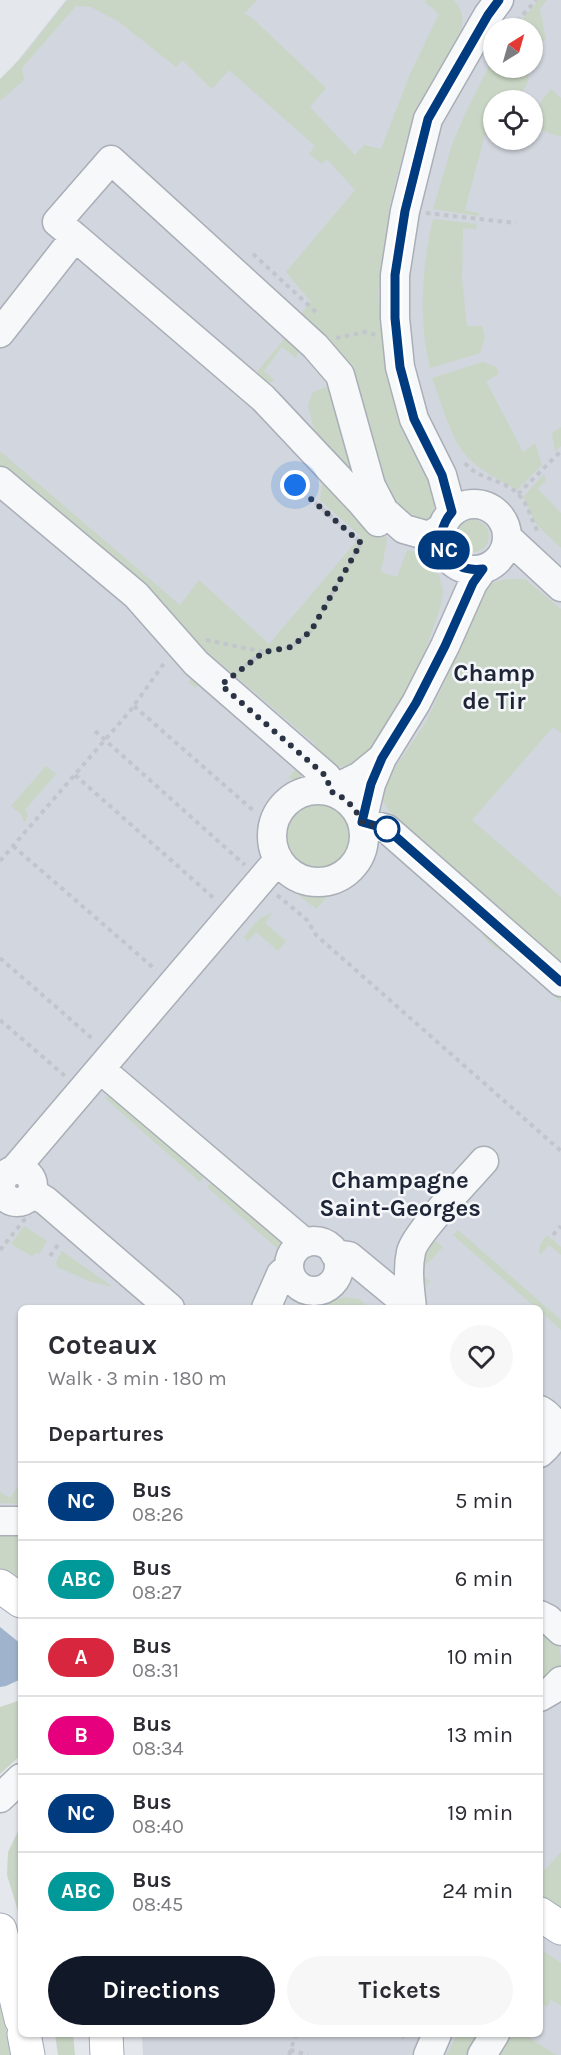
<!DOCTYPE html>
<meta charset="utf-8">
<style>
body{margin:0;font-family:Karla,sans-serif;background:#f7f7f7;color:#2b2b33;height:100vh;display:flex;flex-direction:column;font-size:22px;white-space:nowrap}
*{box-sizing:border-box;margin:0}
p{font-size:20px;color:#7c7c81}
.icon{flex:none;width:33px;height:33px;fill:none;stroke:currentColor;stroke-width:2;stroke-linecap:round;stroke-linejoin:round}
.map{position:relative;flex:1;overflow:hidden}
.panel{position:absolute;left:18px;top:1305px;width:525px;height:732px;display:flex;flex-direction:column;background:#fff;border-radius:9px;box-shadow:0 2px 4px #0004}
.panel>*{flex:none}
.badge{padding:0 12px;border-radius:20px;font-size:21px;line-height:39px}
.needle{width:39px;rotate:37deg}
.fabs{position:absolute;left:483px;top:18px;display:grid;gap:12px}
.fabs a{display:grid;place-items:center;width:60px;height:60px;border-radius:50%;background:#fff;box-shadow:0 2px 4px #0004;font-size:30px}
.you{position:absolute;width:30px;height:30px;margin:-15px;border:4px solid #fff;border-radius:50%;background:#1a73e8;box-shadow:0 0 0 9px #1a73e833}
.map>.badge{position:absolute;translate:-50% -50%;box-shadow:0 0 0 3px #fff}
h2{padding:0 30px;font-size:22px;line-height:54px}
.round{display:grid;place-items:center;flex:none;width:63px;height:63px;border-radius:32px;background:#f7f7f7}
.overview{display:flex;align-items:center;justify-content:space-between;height:102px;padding:0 30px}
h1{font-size:28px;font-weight:700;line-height:45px}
.cta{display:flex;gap:12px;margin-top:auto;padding:12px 30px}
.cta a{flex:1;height:69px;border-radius:36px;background:#111827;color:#fff;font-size:24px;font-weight:700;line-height:69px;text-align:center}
.cta a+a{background:#f7f7f7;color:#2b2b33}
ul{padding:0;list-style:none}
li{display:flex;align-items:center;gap:18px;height:78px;padding:0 30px;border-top:2px solid #e1e1e2}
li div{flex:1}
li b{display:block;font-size:22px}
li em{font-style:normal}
li .badge{min-width:66px;font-weight:700;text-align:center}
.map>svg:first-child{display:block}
.built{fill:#d2d6de;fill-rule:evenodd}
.green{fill:#c9d6c5}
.water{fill:#9fb4cc}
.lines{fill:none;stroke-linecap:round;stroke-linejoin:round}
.minor-casing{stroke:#a9aeb7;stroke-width:31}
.major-casing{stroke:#a3abb8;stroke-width:35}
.path{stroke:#c2c5cb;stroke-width:4;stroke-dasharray:4.5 4.5;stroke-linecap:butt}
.minor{stroke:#f7f8fa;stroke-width:28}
.major{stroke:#fff;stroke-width:33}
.line-casing{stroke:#fff;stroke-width:14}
.line{stroke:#003b80;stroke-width:9}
.walk{stroke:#2b3445;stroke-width:6;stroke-dasharray:0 10.8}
.stop-dot{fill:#fff;stroke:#003b80;stroke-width:3}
.labels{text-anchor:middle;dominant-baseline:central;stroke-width:5;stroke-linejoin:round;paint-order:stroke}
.neighbourhood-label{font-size:24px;font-weight:bold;fill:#1d2536;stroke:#f4f6f9}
</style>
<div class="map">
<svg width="561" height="2055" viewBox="0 0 561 2055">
<rect width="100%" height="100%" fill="#e4e7ec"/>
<path class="built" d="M66,0H561V2055H143L142,2034H540V1308H21V1576L0,1563V83ZM494,28H532V68H494ZM494,100H532V140H494Z"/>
<path class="green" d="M67,0H257L244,14L250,16L326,88L310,107L355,155L364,145L381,149L410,74L439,14L425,2L426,0H454C462,9 463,16 462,28L428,93L407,138L390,203L378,294L383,340L393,393L416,455L435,490L433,517L427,524L407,525L300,315L311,302L286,272L355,190L327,159L322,164L309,154L315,146L229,70L212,89L182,60L176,67L119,22L91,7L76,6L22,68L24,80L0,101V79L24,55Z
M539,0H547L540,9L546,39L539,45L533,37L532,28H525L522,19Z
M493,58L494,68H527L529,80L518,100H512L505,97L503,100H494L493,119L484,138L465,210L479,213L478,216L433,209L452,145L466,112Z
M551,89L561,98V136H559C522,126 531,113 551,89Z
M433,219L477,224L476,229L463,228L462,280L467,326H482L485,337L480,353L430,368C418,320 422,267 433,219Z
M290,332L299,348L296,358L282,347L264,371L274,380L272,382L259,383L252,378Z
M483,362L496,367L499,374L486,381L523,452L535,443L542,465L517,490C501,481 483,472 469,459C451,441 441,402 432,378Z
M326,387L335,391L361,484L318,446L308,405L313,392Z
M561,427V446L555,451L552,433Z
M0,451L180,605L199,580L269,644L361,536L320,500L324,470L385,533L387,540L381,572L397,577L407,550L425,554L439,575L443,591L441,605L416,677L364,763C340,769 321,771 314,743L192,639L0,466Z
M544,474L546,480L538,489L561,513V548L536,524L523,497Z
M457 536a16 16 0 1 1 32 0a16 16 0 1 1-32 0Z
M507,579H525L561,609V733L553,727L472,820L561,897V965L443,861L389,811L382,800L386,781L426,722L450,670L470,608L488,584Z
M194,678L201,680L301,767L304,773L298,781L288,778L298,766L201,682L195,688L188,682Z
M46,766L56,774L25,810L28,816L25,822L22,819L23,816L11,806Z
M280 835a37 37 0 1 1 74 0a37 37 0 1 1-74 0Z
M389,844L561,995V1002L506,953C495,949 486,942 481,931L386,848Z
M339,884L316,909L295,892C303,882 312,887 323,886C328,886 334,884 339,884Z
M273,912L265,923L286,941L278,951L256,932L247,942L244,937L259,919Z
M113,1095L207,1173L200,1182L107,1100L105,1097Z
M214,1178L277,1235L280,1242L278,1249L207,1187Z
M24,1226L47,1241L40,1253L34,1254L33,1257L11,1244Z
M458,1230L561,1320V1330L540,1311V1308H536L453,1235Z
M547,1235L561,1247V1255L549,1245L540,1255C537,1246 542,1242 547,1235Z
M432,1238L443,1247L420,1271L430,1282L420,1293L417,1270Z
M62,1251L113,1287L91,1282L57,1267L56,1262Z
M344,1297L359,1299L370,1308H320L321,1305Z
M18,1486L21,1488V1504L0,1503V1492L10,1498Z
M0,1532L21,1533V1587L0,1573Z
M540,1626C559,1641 561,1645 561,1669L540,1691Z
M21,1700V1755L0,1774V1707Z
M21,1825V1921L7,1875L8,1852Z
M561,1852V1910L540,1896V1875Z
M540,1949L561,1963V2006L551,2000L547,2007L540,2002Z
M0,1999L12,2055H0Z
M55,2034H73L75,2055H58Z
M458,2034H479L465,2055H446Z
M507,2034H530L529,2038L557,2055H494Z"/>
<path class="water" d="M0,1627L21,1644V1679L6,1686L0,1687Z"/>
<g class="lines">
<defs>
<path id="minor" d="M75,237L263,398L361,502L378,522
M0,333L75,237L57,222L111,160L315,346L340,375L371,486L384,511L404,529L429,536L442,528
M0,481L136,595L196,663L327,777L330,791L360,776L382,758
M441 537a33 33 0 1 1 66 0a33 33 0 1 1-66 0Z
M452,512L442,475L414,419L400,367L395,318V275L405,211L428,119L488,15L499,0
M508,538L561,587
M483,569L473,583L445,646L416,703L382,758L371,784L362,822L387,829L561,982
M272 836a46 46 0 1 1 92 0a46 46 0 1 1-92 0Z
M112,1079L305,1243
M1 1186a16 16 0 1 1 32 0a16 16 0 1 1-32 0Z
M14,1170L278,860
M32,1192L46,1201L170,1308
M289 1266a25 25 0 1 1 50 0a25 25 0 1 1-50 0Z
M335,1254L349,1256L412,1308
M266,1308L281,1274L289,1267
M412,1308C410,1290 407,1270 411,1252C414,1235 469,1178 484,1161
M540,1410C561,1422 557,1439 540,1453
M0,1521H21
M540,1615L548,1619L561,1631
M540,1697L552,1690L561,1681
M0,1798L21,1778
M428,2055L437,2034
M482,2055L495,2034"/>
<path id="major" d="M0,1586L21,1601
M540,1914L561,1928
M0,1930L21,2019
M24,2034L28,2055
M106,2034L107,2055"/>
</defs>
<use href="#minor" class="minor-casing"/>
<use href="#major" class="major-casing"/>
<path class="path" d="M511,28L536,0
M426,213L516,223
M253,254L316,312
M336,338L365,332L376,335
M465,463C478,480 502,478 518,494C529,505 531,520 538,532
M518,494L561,451
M206,640L264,652
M238,671L264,652L291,647L311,631L361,543L295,485L303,473
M134,706L255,812
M95,731L245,865
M75,775L216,900
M13,846L156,970
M0,861L130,711L165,662
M277,895L307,920L316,935L561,1151
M0,958L94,1040
M0,1020L65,1076
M553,1235L561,1226
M0,1250L24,1220L30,1216
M50,1256L60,1242
M394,2034L404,2037
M290,2050L308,2055
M289,2055L296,2034"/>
<use href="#minor" class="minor"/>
<use href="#major" class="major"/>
</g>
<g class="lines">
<defs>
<path id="line" d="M499,0L488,15L428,119L405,211L395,275V318L400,367L414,419L442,475L452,512C428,540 447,574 483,569L473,583L445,646L416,703L382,758L371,784L362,822L387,829L561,982"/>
</defs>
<use href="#line" class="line-casing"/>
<use href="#line" class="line"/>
<path class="walk" d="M295,485L361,543L311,631L291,647L264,652L221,685L327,777L330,791C346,798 354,806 362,822L387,829"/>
</g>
<circle class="stop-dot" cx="387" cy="829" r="12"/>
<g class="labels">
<g class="neighbourhood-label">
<text x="494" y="673">Champ<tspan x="494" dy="28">de Tir</tspan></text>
<text x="400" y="1180">Champagne<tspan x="400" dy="28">Saint-Georges</tspan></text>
</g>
</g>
</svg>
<div class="fabs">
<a><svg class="needle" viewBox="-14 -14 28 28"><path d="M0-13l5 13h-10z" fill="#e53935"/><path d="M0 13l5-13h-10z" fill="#7c7c81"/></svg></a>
<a><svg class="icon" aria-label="locate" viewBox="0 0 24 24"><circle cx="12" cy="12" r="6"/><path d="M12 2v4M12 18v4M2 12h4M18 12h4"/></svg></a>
</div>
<div class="you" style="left:295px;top:485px"></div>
<b class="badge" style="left:444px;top:550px;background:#003b80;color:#fff">NC</b>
<section class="panel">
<div class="overview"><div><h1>Coteaux</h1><p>Walk · 3 min · 180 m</p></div><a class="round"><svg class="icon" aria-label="heart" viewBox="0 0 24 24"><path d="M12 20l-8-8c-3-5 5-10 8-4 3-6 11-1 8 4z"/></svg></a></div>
<h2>Departures</h2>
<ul>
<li><span class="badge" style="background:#003b80;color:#fff">NC</span><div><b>Bus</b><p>08:26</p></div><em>5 min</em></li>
<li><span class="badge" style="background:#099;color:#fff">ABC</span><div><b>Bus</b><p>08:27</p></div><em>6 min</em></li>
<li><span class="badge" style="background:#d7263d;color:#fff">A</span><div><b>Bus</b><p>08:31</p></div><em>10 min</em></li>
<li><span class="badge" style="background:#e6007e;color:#fff">B</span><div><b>Bus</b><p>08:34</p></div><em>13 min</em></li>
<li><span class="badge" style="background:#003b80;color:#fff">NC</span><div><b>Bus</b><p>08:40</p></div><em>19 min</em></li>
<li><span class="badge" style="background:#099;color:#fff">ABC</span><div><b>Bus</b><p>08:45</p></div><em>24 min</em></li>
</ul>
<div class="cta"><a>Directions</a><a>Tickets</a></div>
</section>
</div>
